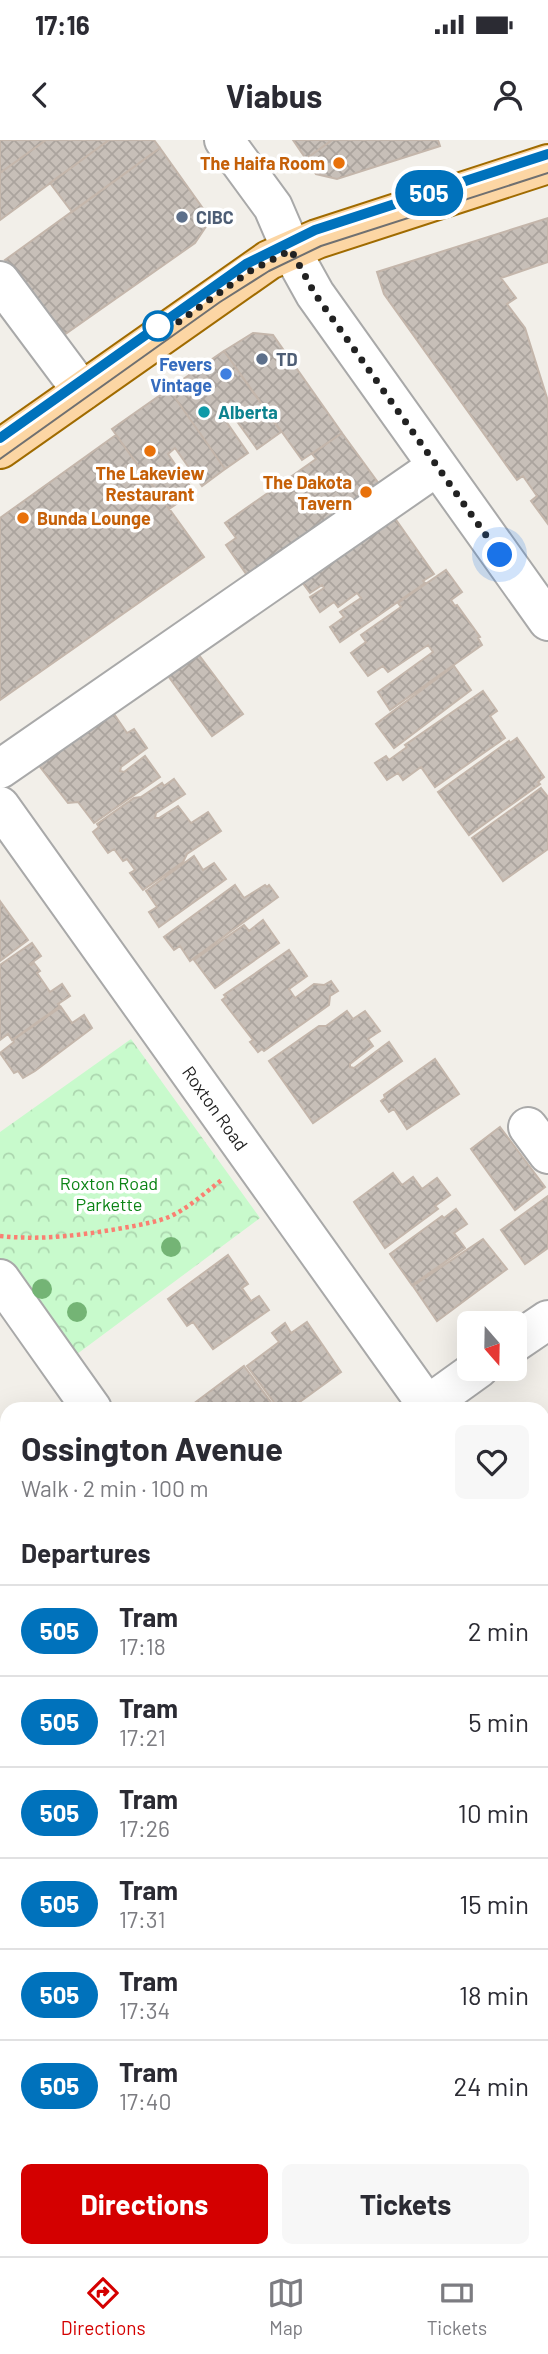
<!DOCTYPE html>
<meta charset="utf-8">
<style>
body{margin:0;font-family:Barlow,sans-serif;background:#f7f7f7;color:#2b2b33;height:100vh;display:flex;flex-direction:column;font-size:26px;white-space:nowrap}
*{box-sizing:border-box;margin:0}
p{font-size:23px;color:#7c7c81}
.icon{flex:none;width:38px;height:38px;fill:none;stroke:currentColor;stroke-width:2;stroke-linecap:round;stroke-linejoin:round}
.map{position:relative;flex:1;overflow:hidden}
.side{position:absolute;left:0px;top:1262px;width:550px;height:856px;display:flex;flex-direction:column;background:#fff;border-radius:21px 21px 0 0;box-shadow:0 7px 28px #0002}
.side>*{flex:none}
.badge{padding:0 14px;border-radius:23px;font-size:24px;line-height:46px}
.needle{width:46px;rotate:160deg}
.buttons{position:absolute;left:457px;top:1171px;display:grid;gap:14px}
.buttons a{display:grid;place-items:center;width:70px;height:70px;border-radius:10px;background:#fff;box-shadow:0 7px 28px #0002;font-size:35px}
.you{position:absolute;width:35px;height:35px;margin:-18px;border:5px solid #fff;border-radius:50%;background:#1a73e8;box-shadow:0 0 0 10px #1a73e833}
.map>.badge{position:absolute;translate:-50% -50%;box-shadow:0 0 0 4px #fff}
h2{padding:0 21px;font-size:26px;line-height:63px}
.round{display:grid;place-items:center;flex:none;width:74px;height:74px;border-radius:10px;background:#f7f7f7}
.head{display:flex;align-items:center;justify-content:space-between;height:119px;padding:0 21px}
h1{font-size:33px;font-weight:700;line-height:52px}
.button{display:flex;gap:14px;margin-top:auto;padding:14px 21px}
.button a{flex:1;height:80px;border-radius:10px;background:#d40000;color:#fff;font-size:28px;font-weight:700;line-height:80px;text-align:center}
.button a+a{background:#f7f7f7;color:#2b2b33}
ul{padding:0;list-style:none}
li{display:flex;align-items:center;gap:21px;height:91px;padding:0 21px;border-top:2px solid #e1e1e2}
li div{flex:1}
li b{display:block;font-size:26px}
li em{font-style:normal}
li .badge{min-width:77px;font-weight:700;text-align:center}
.status{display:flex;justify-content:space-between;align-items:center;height:49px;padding:0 35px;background:#fff;direction:ltr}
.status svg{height:19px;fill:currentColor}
header{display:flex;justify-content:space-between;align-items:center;height:91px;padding:0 21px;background:#fff;font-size:32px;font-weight:700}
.tab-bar{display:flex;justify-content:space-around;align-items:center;height:98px;border-top:2px solid #e1e1e2;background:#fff;font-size:19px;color:#7c7c81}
.tab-bar a{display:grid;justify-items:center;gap:4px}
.tab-bar .selected{color:#d40000}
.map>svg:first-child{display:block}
.park{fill:url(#park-crowns)}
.building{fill:url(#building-cross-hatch);stroke:#c4b6ab;stroke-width:2}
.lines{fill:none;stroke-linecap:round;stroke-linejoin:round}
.minor-casing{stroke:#a9a9a9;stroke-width:42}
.major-casing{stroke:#a06b00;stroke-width:42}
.path{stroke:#fa8072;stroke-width:4.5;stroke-dasharray:3.5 3.5;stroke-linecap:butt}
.minor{stroke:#fff;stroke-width:38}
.major{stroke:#fcd6a4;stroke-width:38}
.tram{stroke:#707070;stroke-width:2}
.tree{fill:#74b475}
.line-casing{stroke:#fff;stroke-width:16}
.line{stroke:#0072bc;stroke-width:10}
.walk{stroke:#222;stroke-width:7;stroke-dasharray:0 12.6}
.food-dot{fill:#e8710a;stroke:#fff;stroke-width:2.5}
.service-dot{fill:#5c6f8a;stroke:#fff;stroke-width:2.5}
.stop-dot{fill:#fff;stroke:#0072bc;stroke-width:3.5}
.shop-dot{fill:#3f7fe0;stroke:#fff;stroke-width:2.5}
.culture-dot{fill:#0f9aa8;stroke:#fff;stroke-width:2.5}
.labels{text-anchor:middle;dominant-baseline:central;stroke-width:7;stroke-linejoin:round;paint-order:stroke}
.food-label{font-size:18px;font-weight:bold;fill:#c56008;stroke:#fff;text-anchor:end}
.service-label{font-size:18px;font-weight:bold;fill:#4e5e75;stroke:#fff;text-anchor:start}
.shop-label{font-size:18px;font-weight:bold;fill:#366cbe;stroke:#fff;text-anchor:end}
.culture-label{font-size:18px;font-weight:bold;fill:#0d838f;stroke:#fff;text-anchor:start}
.street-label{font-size:18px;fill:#222;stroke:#fff}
.park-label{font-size:18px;fill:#0c8416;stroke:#fff}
</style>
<div class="status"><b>17:16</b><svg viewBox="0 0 49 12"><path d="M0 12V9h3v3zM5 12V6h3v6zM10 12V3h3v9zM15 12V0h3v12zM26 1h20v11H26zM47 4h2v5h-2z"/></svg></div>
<header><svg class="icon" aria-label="back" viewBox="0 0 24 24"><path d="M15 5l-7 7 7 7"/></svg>Viabus<svg class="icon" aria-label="person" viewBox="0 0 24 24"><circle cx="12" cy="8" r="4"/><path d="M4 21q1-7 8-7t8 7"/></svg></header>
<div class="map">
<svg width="548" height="2116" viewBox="0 0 548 2116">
<defs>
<pattern id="park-crowns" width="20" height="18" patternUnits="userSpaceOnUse" patternTransform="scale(1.75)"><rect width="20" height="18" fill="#c8facc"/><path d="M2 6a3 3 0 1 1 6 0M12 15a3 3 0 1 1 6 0" fill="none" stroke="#acd6af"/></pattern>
<pattern id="building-cross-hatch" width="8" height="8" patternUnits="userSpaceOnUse" patternTransform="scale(1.75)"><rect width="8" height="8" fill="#c7bfb8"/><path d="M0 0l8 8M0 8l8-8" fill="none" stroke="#aba49e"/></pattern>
</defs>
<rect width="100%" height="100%" fill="#f2efe9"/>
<path class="park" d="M131,899L260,1078L69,1220L0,1126V992Z
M543,1475L548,1483V1903L542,1895Z"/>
<path class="building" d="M0,0H46L0,33Z
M46,0H109L0,80V33Z
M109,0H154L160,8L72,72L50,43Z
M293,0H332L306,19Z
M332,0H438L440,6L337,39L316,34L306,19Z
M160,8L204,70L207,85L195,103L61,197L5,120Z
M548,78V122L501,138L516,158L507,164L525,188L548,261V384L531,361L537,356L523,336L517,340L384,154L377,132Z
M253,193L273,195L342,293L302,320L224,211Z
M224,211L281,292L257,309L228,269L221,274L248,313L225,329L169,249Z
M169,249L225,329L202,346L175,308L168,314L194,352L169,369L112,289Z
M342,293L382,348L249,438L226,405L236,398L225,383L316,319L312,314Z
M116,295L204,417L0,560V378Z
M387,367L434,434L423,441L425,443L340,502L330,487L344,477L340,472L361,458L357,453L338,467L334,462L320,472L310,457L324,448L322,445L310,453L299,438Z
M446,430L462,452L451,460L455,466L457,465L480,497L478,498L482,505L390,570L378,552L433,512L428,505L388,532L383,526L368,536L351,513L366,502L361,495L401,467L398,463Z
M193,507L243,574L212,596L163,529Z
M454,526L471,550L394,608L376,584Z
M483,551L497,571L490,576L505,598L435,647L421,627L403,640L398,633L387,640L375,623L386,616L389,620L407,607L405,605Z
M112,571L127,593L134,589L147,608L121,627L120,631L124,632L145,616L160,637L94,683L78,662L68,663L37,623Z
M517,598L544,637L538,642L540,644L469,695L438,652L509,601L510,603Z
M174,639L185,654L156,673L155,678H159L178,666L191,683L208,672L221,691L187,714L183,722L143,750L130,733L135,730L127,719L123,721L114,709L108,713L93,692L99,687L97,684L134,658L141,657L162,643L164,646Z
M541,648L548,657V709L503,741L472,698Z
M194,716L203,730L214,723L226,739L159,787L149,772L157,767L146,751Z
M235,745L244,758L265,745L267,747L269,745L278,757L190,821L180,806L174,810L164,797Z
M0,761L28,800L0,821Z
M263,780L279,803L215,848L194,820L244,785L249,791Z
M32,803L41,816L30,824L31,825L34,823L40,831L37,833L50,852L62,844L70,856L58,864L60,866L12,900L8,894L0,900V825Z
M289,810L307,836L289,849L295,858L314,844L324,845L331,841L338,851L330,856L329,865L264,911L262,909L258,912L250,902L253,900L222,860L226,857L224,855Z
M61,867L72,883L84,875L92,888L35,931L23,938L18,931L14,933L0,913L14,902L13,900Z
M347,871L353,879L365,871L380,891L368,899L373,906L350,924V927L354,928L389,902L402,921L313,983L269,921L319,886H326Z
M435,919L459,954L407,989L394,969L389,972L381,961L385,958L384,955Z
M500,987L545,1047L515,1070L471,1009Z
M393,1033L402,1045L413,1037L422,1049L437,1038L450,1055L435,1066L438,1069L385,1108L354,1062Z
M548,1056V1108L525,1124L501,1090Z
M456,1069L467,1084L454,1093L465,1108L412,1145L390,1114L442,1076L444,1078Z
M483,1099L507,1129L437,1181L413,1146Z
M228,1115L248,1144L242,1148L251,1161L259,1156L269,1170L213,1209L193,1182L187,1186L168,1159Z
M307,1182L341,1232L290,1269H279L247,1226L279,1202L272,1193L285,1183L291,1193Z
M244,1226L276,1269H191L189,1267Z
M0,1375L7,1385V1430L0,1435Z
M7,1436V1487L0,1493V1442Z
M0,1738L7,1748V1768L0,1773Z
M7,1778V1814L0,1819V1783Z
M7,1819V1881L0,1886V1824Z
M7,1925V1951L5,1952L0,1945V1930Z
M157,2110H220L213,2116H161Z
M223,2110H265L269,2116H215Z
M414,2110H491L494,2115L417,2116Z"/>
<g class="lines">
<defs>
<g id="minor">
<path d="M224,0L273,67L295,118L315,154L548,481"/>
<path d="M0,141L82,251"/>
<path d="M0,629L436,327"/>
<path id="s1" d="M0,666L430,1269"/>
<path d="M528,987L548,1014"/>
<path d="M0,1139L92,1269"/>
<path d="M514,1203L548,1180"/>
<path d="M422,1269L479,1228"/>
<path d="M542,1426L548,1434"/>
<path d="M0,1569L7,1564"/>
<path d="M0,1641L7,1650"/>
<path d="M542,1938L548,1946"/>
<path d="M339,2110L343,2116"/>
</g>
<path id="major" d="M0,309L269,120L317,99L548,24"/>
</defs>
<use href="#minor" class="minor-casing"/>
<use href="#major" class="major-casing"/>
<path class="path" d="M0,1096C45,1101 90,1094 134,1086C148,1083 162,1081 175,1074C192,1065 207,1051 223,1039
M542,1547L548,1537
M542,1572L548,1587"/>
<use href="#minor" class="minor"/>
<use href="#major" class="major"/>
<path class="tram" d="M0,298L261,115L315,90L548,14
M0,319L220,162L269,131L321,106L548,33"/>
</g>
<g class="tree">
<circle cx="171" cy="1107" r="10"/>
<circle cx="42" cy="1149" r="10"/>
<circle cx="77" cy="1172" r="10"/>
</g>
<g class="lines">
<defs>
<path id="line" d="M0,298L246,124L315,90L548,14"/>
</defs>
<use href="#line" class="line-casing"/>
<use href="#line" class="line"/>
<path class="walk" d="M158,186L166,191L250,131L291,110L315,154L500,415"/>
</g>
<g class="food-dot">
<circle cx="339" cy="23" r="7"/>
<circle cx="150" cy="311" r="7"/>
<circle cx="366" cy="352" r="7"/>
<circle cx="23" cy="378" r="7"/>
</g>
<g class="service-dot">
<circle cx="182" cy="77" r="7"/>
<circle cx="262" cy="219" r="7"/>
</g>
<circle class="stop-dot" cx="158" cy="186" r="14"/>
<circle class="shop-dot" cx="226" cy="234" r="7"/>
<circle class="culture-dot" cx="204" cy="272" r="7"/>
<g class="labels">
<g class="food-label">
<text x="325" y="23">The Haifa Room</text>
<text x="150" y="333" text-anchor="middle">The Lakeview<tspan x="150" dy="21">Restaurant</tspan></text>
<text x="352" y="342">The Dakota<tspan x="352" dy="21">Tavern</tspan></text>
<text x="37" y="378" text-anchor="start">Bunda Lounge</text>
</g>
<g class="service-label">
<text x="196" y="77">CIBC</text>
<text x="276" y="219">TD</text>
</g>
<g class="shop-label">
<text x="212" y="224">Fevers<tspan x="212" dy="21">Vintage</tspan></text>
</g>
<g class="culture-label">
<text x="218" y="272">Alberta</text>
</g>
<g class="street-label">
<text stroke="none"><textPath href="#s1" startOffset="371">Roxton Road</textPath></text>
</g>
<g class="park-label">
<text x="109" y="1043">Roxton Road<tspan x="109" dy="21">Parkette</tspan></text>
</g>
</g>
</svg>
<div class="buttons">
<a><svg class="needle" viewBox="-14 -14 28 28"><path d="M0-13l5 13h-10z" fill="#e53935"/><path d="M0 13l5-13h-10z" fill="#7c7c81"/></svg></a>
</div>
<div class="you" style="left:500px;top:415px"></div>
<b class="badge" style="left:429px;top:53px;background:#0072bc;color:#fff">505</b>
<section class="side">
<div class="head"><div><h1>Ossington Avenue</h1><p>Walk · 2 min · 100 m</p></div><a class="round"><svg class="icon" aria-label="heart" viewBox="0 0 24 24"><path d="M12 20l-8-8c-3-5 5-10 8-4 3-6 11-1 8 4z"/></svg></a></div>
<h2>Departures</h2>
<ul>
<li><span class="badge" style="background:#0072bc;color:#fff">505</span><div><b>Tram</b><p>17:18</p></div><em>2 min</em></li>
<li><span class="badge" style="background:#0072bc;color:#fff">505</span><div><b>Tram</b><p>17:21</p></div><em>5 min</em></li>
<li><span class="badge" style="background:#0072bc;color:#fff">505</span><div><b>Tram</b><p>17:26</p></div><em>10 min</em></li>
<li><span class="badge" style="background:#0072bc;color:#fff">505</span><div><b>Tram</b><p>17:31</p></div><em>15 min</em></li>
<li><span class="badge" style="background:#0072bc;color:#fff">505</span><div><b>Tram</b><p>17:34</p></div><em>18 min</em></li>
<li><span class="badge" style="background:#0072bc;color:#fff">505</span><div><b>Tram</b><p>17:40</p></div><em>24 min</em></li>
</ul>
<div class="button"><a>Directions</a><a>Tickets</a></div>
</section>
</div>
<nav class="tab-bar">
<a class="selected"><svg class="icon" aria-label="directions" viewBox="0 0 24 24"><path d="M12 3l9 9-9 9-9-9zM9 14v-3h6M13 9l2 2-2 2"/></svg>Directions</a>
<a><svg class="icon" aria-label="map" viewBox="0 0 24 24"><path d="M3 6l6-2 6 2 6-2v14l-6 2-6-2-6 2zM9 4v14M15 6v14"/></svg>Map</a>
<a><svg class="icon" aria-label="tickets" viewBox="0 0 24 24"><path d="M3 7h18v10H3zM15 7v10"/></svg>Tickets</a>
</nav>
